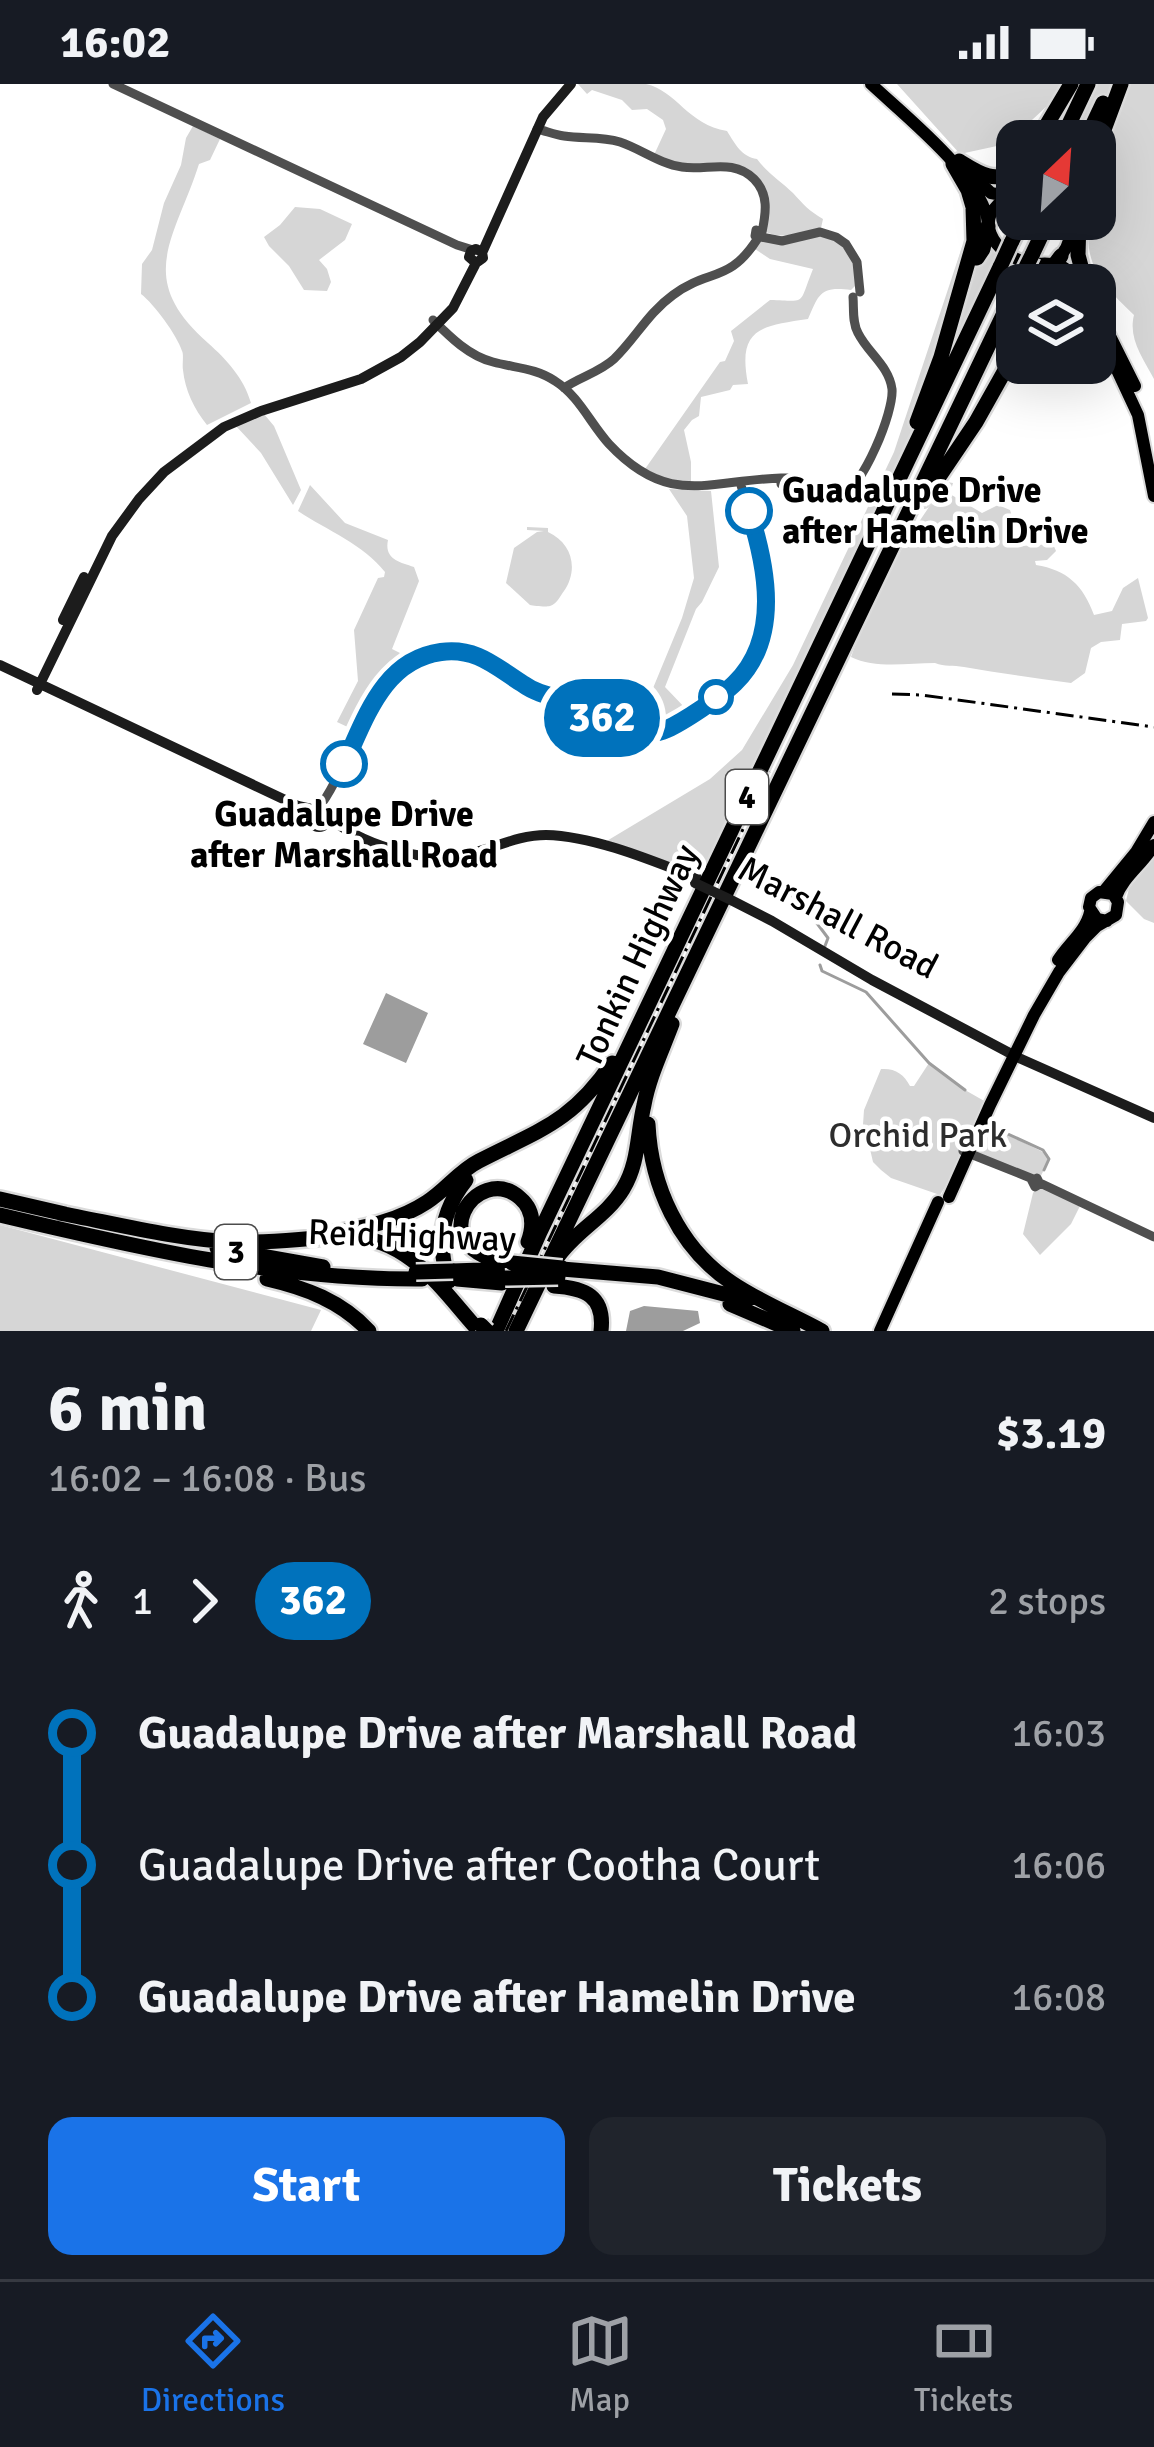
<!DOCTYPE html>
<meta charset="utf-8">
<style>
body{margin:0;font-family:Signika,sans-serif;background:#20242c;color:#f1f3f6;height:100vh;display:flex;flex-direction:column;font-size:45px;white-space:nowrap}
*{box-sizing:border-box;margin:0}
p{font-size:39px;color:#9ea1a6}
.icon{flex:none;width:66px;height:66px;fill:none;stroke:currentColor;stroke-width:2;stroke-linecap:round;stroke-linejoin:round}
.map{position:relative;height:1247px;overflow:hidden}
.side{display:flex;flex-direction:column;background:#171b24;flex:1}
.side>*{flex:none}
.badge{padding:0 24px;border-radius:39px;font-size:42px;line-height:78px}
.needle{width:78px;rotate:25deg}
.fabs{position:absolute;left:996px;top:36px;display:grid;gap:24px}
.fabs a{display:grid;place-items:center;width:120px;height:120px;border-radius:24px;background:#171b24;box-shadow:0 12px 48px #0002;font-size:60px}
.map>.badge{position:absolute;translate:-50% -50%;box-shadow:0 0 0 6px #fff}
.legs{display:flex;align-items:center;gap:18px;height:132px;padding:0 48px;font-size:39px}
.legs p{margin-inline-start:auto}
.head{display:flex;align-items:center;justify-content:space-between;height:204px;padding:0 48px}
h1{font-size:66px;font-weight:700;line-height:90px}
.button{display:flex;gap:24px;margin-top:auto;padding:24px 48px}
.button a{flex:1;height:138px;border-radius:24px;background:#1a73e8;color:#fff;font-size:48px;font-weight:700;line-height:138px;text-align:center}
.button a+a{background:#20242c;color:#f1f3f6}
ul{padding:0 48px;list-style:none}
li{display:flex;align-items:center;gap:42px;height:132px;font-size:45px}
li i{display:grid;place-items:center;width:18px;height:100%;margin:0 15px;background:currentColor}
li i::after{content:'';width:30px;height:30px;margin:-15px;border:9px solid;border-radius:50%;background:#171b24}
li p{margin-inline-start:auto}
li:first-child i{background:linear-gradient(#0000 50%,currentColor 0)}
li:last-child i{background:linear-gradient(currentColor 50%,#0000 0)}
.status{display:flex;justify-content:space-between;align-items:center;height:84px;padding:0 60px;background:#171b24;direction:ltr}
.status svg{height:33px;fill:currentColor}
.tabs{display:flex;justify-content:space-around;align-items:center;height:168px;border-top:3px solid #363941;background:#171b24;font-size:33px;color:#9ea1a6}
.tabs a{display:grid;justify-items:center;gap:6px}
.tabs .active{color:#1a73e8}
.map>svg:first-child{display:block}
.green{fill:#d6d6d6}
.water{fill:#9d9d9d}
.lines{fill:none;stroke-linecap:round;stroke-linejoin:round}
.stream{stroke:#9d9d9d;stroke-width:3}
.primary-casing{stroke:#dbdbdb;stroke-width:16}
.motorway-casing{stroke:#dbdbdb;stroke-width:20}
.tertiary{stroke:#4f4f4f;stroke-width:9}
.secondary{stroke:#1c1c1c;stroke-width:10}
.primary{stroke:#000;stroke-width:12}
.motorway{stroke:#000;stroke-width:15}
.rail{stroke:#000;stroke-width:3;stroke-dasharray:18 6 3 6;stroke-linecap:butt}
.motorway-bridge-casing{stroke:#dbdbdb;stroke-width:20;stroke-linecap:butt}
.secondary-bridge{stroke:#1c1c1c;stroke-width:10}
.motorway-bridge{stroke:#000;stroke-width:15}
.line-1-casing{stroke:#fff;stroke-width:27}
.line-1{stroke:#0072bc;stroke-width:18}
.stop-1-dot{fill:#fff;stroke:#0072bc;stroke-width:6}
.labels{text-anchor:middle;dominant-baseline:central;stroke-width:9;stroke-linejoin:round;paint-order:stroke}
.shield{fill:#fff;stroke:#4c4c4c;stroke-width:3}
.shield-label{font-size:33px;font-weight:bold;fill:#000}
.stop-label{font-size:36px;font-weight:bold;fill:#000;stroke:#fff;text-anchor:start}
.street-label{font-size:36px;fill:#000;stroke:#fff}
.park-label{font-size:36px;fill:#2d2d2d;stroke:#fff}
</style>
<div class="status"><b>16:02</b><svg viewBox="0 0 49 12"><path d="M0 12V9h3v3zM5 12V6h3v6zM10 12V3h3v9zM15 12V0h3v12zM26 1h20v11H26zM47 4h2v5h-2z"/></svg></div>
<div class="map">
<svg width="1154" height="1247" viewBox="0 0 1154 1247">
<rect width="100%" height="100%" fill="#fff"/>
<path class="green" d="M578,0C599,0 625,0 646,0C677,7 688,41 727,47C735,60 742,73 757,75C767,89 782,98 793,109C803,120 809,127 823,135L821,144C803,148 781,157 764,147L769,119L754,91L681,80L654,71L666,45L663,36L647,25L632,26L622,16L592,6L587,10Z
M897,0H1154V295C1143,274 1128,255 1134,231C1103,201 1082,181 1090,135H1095V111L1106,51L1046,23L1006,60L960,70Z
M193,42L220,55L210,76L199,80C175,155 134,194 208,259C226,275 244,294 251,319L207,341C194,325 185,306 183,286C182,282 184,270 182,267C177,251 154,220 141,210L142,180L152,166L164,119L181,81L186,54Z
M295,123L320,125L352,140L345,156L319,176L327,185L331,198L327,207L304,206L289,182L269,162L264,153L280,141Z
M817,149L840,157L855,182L856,201L851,206C820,202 819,210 808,235C761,242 737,244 748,300L733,301L730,306L701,313L699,332L692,336L684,346L691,378V398H672L645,385L720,278L725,277L734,257L731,247L770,216C808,217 798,222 813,185L770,175L755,165L758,156L778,158Z
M975,149L997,166L999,172L706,799L600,761L710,695L742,666L793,581L894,368L962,163Z
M264,330L274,342L301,406L293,421L261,369L235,341Z
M947,398L953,399L950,410L982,429L998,421L1010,426L1021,462L1053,460L1056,467L1047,476L1035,477L1036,481C1067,486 1083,501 1094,531L1112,527L1123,504L1138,494L1148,534L1146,537L1122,540L1120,556L1101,558L1091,564L1085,589L1071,599C1035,594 999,589 964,583C953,581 945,583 935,579C908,579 875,585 851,573C872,509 907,452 947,398Z
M310,401L345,439L388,456C384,475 399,478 414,483L419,497L392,565L400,569L390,581L389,591L373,610L354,646L337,638L358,597L354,546L378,494L384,493L385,488C363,460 328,447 298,427Z
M669,405L711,407L719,483L702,518L696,525L665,603L688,627L650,646L651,609L682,534L694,494L687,432Z
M527,443L548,444V448C572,459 579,485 564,507C560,512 557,520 550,522C546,523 534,522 530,521L506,499L514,464L537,448L544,447L527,446Z
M1154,774V839L1144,835L1126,817L1129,804Z
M929,979L965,1006L986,1018L947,1100L940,1111L891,1094L881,1086L873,1078L870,1065L862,1055L864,1026L881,985C895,984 904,990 910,1002H914Z
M982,1038L1047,1070L1049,1075L1039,1096L968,1069Z
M1039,1101L1081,1120L1071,1140L1040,1171L1023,1150L1033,1109Z
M0,1141L321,1226L311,1247H0Z"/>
<path class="water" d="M386,909L428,929L406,979L363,960Z
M644,1222L698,1227L700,1239L683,1247H626L630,1227Z"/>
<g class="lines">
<path class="stream" d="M752,773L807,826L828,854L825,862
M820,881L822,887L866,908L929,979L965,1006
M988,1041L1043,1066L1049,1075L1044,1086"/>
<defs>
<path id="primary" d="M871,0C904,31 985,95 988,140
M975,94L991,109L1007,112
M1010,112C970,133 993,170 1028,179C1038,181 1048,178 1057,181C1068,183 1072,192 1077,201
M1058,174C1070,163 1073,150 1065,135
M1096,224L1135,302
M1110,271L1138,331L1154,412
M1104,807L1136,768L1154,738
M1116,813C1123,793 1143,780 1154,761
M1058,876C1068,860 1086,847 1090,828
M949,1113L990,1021L1034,931L1059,888L1085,854L1097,842L1116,831L1118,818L1113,810L1099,808L1091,814L1089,823L1097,835L1107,837
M880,1247L938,1118"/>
<path id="motorway" d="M1037,57L1071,0
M1061,57L1088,0
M1085,57L1103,19
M1095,70L1121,0
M959,77C980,90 994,100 1017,86
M1007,112L1017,102
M1079,135L1078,171L1086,201
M1011,159L1023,135
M1032,171L1049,135
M977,174L983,165L988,142
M1039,201L1061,172
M1095,221L1100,232
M1095,245L1115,279
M917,338L941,273L974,157L973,123L968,106L953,80
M924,415L976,338L1017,265
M648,1040C651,1102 679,1164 732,1199C760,1218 793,1231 822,1247
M0,1115L65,1130
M59,1129C117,1140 175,1155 234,1158C262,1159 289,1156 318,1154
M0,1131C139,1164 278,1196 422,1195
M348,1153C409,1153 442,1206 479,1247
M312,1154C352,1145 392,1141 427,1118C446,1106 459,1087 479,1077C539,1046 571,1039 612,979
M217,1164L323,1183
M557,1174C575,1147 606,1133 623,1105C639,1079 637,1050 644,1021C649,993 662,967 672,940
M512,1179C416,1167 477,1076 520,1114C534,1126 534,1142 528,1158
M562,1185L658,1193L747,1216
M453,1187L509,1185
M267,1195C306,1204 341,1217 369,1247
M457,1195L502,1199
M449,1197C436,1160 442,1126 466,1096
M554,1202C585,1204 605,1212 601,1247
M730,1220L793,1247
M496,1247L540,1148L1001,181
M516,1247L1017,202"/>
</defs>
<use href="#primary" class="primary-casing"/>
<use href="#motorway" class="motorway-casing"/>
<path class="tertiary" d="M113,0L457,161L473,166
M537,45C546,47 555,51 564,52C583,55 601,52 620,58C641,65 660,80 682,83C707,87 733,74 754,95C769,110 766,129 762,148
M756,146L762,148L761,153L755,152Z
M761,153L782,157L820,148L836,153L846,160L857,178L860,208
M433,236C450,253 469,272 493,278C515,284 536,284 555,297C579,312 590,339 609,360C669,424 709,396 781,394V400H787V394H781
M564,304C580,293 600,288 614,275C635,255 648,229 673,211C709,184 729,200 758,154
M787,400C804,405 822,419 841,412C863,403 894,328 892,305C889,282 868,269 858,249C852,238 854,225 853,213
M317,726C354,680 364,592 424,572C472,556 488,580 524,602C540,611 559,613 576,620C604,632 627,657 660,647C679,642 706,620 723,609C794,560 760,465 740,398
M963,1067L1033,1095
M1037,1094L1040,1100L1035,1103L1032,1097Z
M1040,1099L1154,1153"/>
<path class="secondary" d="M482,169L543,33L571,0
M63,536L84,493
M0,581L298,722L316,726
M37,606L112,452L139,415L164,388L224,343L261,327L361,295L401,273L420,258L453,224L476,179L483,174L482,168L476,165L471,167L469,173L476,179
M291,725L310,736
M310 734a9 9 0 1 1 18 0a9 9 0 1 1-18 0Z
M327,731C358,760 423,780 465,771C493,765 517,751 546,751C594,752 653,777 697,794
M729,815L772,837L872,896L1019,974L1154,1034"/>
<use href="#primary" class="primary"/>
<use href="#motorway" class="motorway"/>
<path class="rail" d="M892,610L922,611L1154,643
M506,1247L770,688"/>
<defs>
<path id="motorway-bridge" d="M1001,181L1011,159
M1022,191L1032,171
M512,1179L562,1184
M416,1188L453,1187
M505,1194L558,1193
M481,1241L487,1247"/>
</defs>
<use href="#motorway-bridge" class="motorway-bridge-casing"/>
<path class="secondary-bridge" d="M695,799L729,815"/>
<use href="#motorway-bridge" class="motorway-bridge"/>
</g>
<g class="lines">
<defs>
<path id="line-1" d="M344,680C366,634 383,576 441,568C476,563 496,583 523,600C538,611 557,613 574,619C594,627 610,643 631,648C642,651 656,650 667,645C683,638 722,612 735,599C781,554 767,483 749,427"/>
</defs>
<use href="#line-1" class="line-1-casing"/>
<use href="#line-1" class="line-1"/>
</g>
<g class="stop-1-dot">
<circle cx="749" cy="427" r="21"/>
<circle cx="716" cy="613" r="15"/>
<circle cx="344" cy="680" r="21"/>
</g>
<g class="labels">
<g class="shield">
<rect x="726" y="686" width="42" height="54" rx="9"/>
<rect x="215" y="1141" width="42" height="54" rx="9"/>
</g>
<g class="shield-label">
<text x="747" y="713">4</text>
<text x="236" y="1168">3</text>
</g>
<g class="stop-label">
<text x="782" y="406">Guadalupe Drive<tspan x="782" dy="41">after Hamelin Drive</tspan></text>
<text x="344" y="730" text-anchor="middle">Guadalupe Drive<tspan x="344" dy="41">after Marshall Road</tspan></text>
</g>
<g class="street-label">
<text transform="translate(838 834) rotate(28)">Marshall Road</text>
<text transform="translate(638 872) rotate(-65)">Tonkin Highway</text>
<text transform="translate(412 1152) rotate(2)">Reid Highway</text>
</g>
<g class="park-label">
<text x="918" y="1051">Orchid Park</text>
</g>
</g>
</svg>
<div class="fabs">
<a><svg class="needle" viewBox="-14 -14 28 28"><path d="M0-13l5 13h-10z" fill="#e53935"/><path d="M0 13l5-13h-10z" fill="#9ea1a6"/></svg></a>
<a><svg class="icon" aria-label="layers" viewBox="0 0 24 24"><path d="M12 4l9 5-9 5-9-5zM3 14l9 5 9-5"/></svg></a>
</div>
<b class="badge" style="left:602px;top:634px;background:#0072bc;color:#fff">362</b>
</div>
<section class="side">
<div class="head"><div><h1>6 min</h1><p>16:02 – 16:08 · Bus</p></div><b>$3.19</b></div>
<div class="legs"><svg class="icon" aria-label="walk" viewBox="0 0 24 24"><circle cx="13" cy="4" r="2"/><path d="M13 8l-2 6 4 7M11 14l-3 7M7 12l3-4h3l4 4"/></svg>1<svg class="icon" aria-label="forward" viewBox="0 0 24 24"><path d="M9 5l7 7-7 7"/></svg><b class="badge" style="background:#0072bc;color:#fff">362</b><p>2 stops</p></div>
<ul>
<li><i style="color:#0072bc"></i><b>Guadalupe Drive after Marshall Road</b><p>16:03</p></li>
<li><i style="color:#0072bc"></i><span>Guadalupe Drive after Cootha Court</span><p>16:06</p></li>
<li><i style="color:#0072bc"></i><b>Guadalupe Drive after Hamelin Drive</b><p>16:08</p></li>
</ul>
<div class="button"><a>Start</a><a>Tickets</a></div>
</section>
<nav class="tabs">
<a class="active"><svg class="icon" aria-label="directions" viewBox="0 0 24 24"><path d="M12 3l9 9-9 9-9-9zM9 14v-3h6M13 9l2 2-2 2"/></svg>Directions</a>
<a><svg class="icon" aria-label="map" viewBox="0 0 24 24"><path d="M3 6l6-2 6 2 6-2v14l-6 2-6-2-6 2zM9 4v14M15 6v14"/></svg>Map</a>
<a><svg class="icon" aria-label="tickets" viewBox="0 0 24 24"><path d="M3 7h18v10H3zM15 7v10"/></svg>Tickets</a>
</nav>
